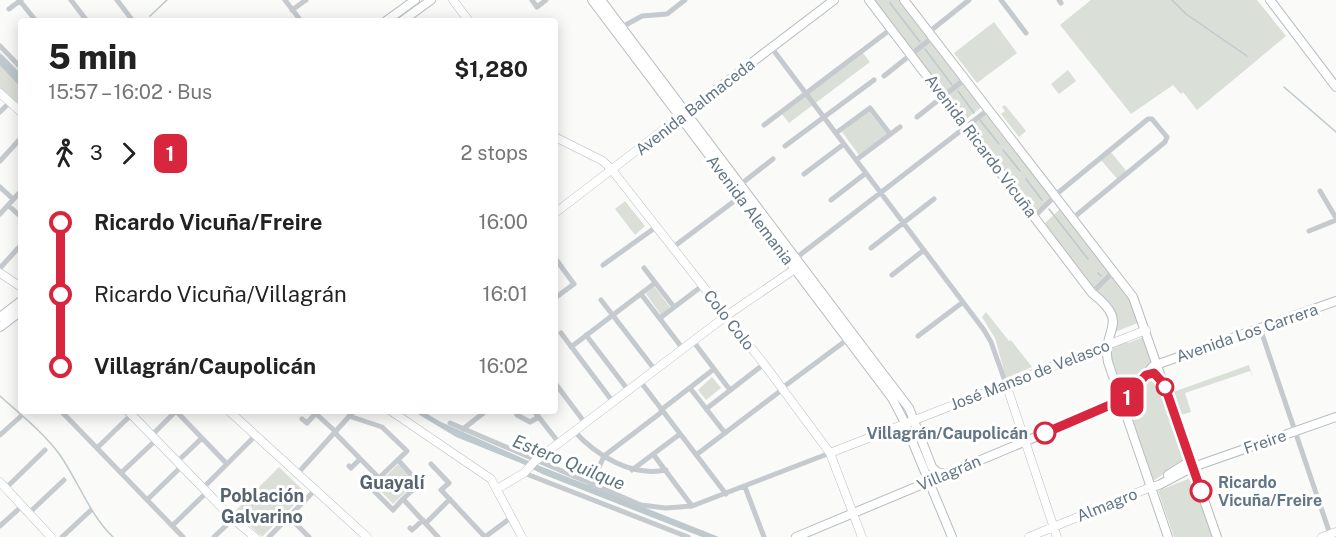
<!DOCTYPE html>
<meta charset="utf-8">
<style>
body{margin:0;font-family:"Public Sans",sans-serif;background:#f6f6f6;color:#222;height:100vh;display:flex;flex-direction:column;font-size:22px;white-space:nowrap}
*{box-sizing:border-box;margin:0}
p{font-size:20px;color:#767676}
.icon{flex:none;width:33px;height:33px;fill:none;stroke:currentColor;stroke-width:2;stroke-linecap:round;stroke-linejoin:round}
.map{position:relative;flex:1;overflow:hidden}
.panel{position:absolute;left:18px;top:18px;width:540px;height:396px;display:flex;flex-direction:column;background:#fff;border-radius:6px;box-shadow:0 3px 15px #0003}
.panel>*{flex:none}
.badge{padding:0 12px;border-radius:9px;font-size:21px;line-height:39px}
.map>.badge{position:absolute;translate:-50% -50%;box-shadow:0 0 0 3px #fff}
.legs{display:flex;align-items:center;gap:9px;height:66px;padding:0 30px;font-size:20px}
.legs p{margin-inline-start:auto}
.head{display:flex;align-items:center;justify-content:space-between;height:102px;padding:0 30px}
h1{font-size:33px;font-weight:800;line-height:45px}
ul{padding:0 30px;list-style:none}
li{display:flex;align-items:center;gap:21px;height:72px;font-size:22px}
li i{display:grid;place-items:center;width:9px;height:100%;margin:0 8px;background:currentColor}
li i::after{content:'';width:15px;height:15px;margin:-8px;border:4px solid;border-radius:50%;background:#fff}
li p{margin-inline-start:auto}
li:first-child i{background:linear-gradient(#0000 50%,currentColor 0)}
li:last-child i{background:linear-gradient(currentColor 50%,#0000 0)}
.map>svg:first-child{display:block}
.green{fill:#dae0d7}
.water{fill:#bec9ce}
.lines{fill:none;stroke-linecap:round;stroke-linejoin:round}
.stream{stroke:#bec9ce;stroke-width:1.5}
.river{stroke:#bec9ce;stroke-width:9}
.secondary-casing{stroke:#b7bec3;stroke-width:9}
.primary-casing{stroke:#b6bcc0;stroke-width:10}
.street{stroke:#c5cace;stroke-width:5}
.secondary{stroke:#fff;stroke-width:8}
.primary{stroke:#fff;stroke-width:8}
.line-1-casing{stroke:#fff;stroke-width:14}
.line-1{stroke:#d7263d;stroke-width:9}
.stop-1-dot{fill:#fff;stroke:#d7263d;stroke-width:3}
.labels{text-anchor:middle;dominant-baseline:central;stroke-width:6;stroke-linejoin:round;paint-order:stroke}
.street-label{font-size:16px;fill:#637685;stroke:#fff}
.stop-label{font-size:16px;font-weight:bold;fill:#637685;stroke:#fff;text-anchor:end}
.water-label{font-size:18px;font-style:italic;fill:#5e757e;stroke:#fff}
.neighbourhood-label{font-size:18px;font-weight:bold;fill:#56646f;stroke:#fff}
</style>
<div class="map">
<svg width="1336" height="537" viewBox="0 0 1336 537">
<rect width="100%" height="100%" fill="#fafaf8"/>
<path class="green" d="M871,0H903L984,105L964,121Z
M1091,0H1257L1286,36L1197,110L1183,92L1181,94L1173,85L1131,114L1060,25Z
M994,22L1017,53L977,83L954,53Z
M0,52L21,73V107L0,88Z
M863,53L870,62L789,123L782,114Z
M1068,70L1076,81L1059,94L1051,84Z
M1005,105L1026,131L1019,137L1001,114L1005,111L1002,107Z
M869,111L887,134L859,155L842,132Z
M989,111L1054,195L1034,214L968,127Z
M1110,151L1128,173L1119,181L1100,159Z
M625,201L645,226L635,235L615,209Z
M1062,207L1126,289L1140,322L1113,333L1114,322L1044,224Z
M654,286L670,307L661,315L646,294Z
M986,312L1009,341L1011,340L1032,367L1006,378L995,338L982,317Z
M1146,336L1155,364L1122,399L1108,358L1110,345L1126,339L1128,343Z
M1249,365L1253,378L1250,371L1185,393L1191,412L1181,415L1173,392Z
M1152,374L1157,375L1187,459L1153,481L1125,399L1148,375Z
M712,377L721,388L706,400L698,390Z
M398,464L416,482L393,504L376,486Z
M279,467L306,493L262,537L235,511Z
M1195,476L1216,537H1174L1158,491Z"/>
<path class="water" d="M413,411H422L441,422L540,466L719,537H702L542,474L523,464L456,437Z"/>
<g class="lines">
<path class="stream" d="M1172,0L1186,14L1247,56
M890,3L920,42
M150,16L167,0
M925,49L952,85
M1284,87L1336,132
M958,91L974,113
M980,120L999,144
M1003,150L1020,171
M1026,179L1042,200
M1049,209L1088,259
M1098,273L1101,276
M0,396C21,415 43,432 60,455C78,481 90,515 113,537"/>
<path class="river" d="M0,59L21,81"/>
<defs>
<path id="secondary" d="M453,0L469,21
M0,93L21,112
M555,137L603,161L612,170L764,364L830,453L862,537
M555,213L680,117
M0,273L21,287
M1006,384L1057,537
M128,411L233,519L255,537
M229,411L367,537
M391,411L491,479L522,537
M830,453L1146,330
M0,482L51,537
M497,489L524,473L534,462L726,316L795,269
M1029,537L1151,487
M1322,537L1336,532"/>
<path id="primary" d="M592,0L892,398L903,419L952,537
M601,0L874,362L909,408L932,467L937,472L945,474
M869,0L1092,293C1132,324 1101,329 1108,362L1168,537
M904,0L1133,297L1217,537
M1270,0L1336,87
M386,21L415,0
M402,21L431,0
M683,115L834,0
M0,317L21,301
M0,327L21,311
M1168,475L1187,463L1190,458
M1151,487L1159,485L1193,467L1336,417
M796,537L1122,401L1130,394L1153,366L1336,301"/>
</defs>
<use href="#secondary" class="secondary-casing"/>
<use href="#primary" class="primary-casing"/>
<path class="street" d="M71,0L87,21
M117,0L133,21
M285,0L301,21
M532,0L537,7L546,0
M1001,0L1026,33
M1059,0L1061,3
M20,1L36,21
M9,9L21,0
M292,10L306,0
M622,27L642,16L667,14L685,0
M929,32L969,0
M0,46L21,68
M771,47L984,330L991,342L1006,384
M884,76L933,37
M0,112L10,102
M917,117L965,79
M764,125L891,29
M836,133L870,108L890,134
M785,146L874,80
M856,160L900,127
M0,161L21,138
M804,174L844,144
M741,184L773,159
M0,187L13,199
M1320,191L1336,218
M831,200L866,173
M8,205L21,217
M0,214L21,191
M1034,217L1059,192L1148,119H1152L1167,137L1165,142L1073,218
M1309,231L1336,220
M672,248L741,196
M871,248L934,199
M555,258L574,284L555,298
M796,258L989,109
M603,265L656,227
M0,268L21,245
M644,268L674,307
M892,275L924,250
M1092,293L1113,272
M641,294L683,349
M601,300L655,370
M660,318L702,286
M1260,328L1331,537
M561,333L613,402
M586,335L628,390
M918,336L963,302
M693,341L730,390
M571,347L655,283
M640,381L726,494
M555,383L585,423
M690,388L725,433
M782,388L848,339
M706,409L764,364
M661,410L714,369
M61,411L183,537
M176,411L227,464
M313,411L336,432
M515,411L517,415L530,422L539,417
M534,411L559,443
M349,416L382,427L407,451L379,478
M302,419L307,423L316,413
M450,423L641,505L666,508L692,506L830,453
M463,429L486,411
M574,431C597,456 631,477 666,470
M335,433L379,478L370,487L393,510L403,499L438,537
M0,435L20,417
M152,435L176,411
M97,448L132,414
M653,454L692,506
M696,455L783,389
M398,460L418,482V485L403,499
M178,461L202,438
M431,464L449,483L441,490L485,537L512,517
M349,466L351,468L360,459
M632,470L680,434
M121,473L157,439
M298,473L354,411
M524,473L688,537
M591,485L604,456L663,411
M745,487L764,537
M6,488L45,450
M203,488L256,435
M147,500L182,466
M29,513L64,480
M289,517L309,537
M426,523L450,499
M0,526L22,506
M172,526L207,492
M410,528L412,530L423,520
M62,537L90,511
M214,537L233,519
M269,537L316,489"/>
<use href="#secondary" class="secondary"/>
<use href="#primary" class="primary"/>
</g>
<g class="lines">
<defs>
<path id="line-1" d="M1045,433L1124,399L1146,375L1154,373L1164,384L1201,491"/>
</defs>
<use href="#line-1" class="line-1-casing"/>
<use href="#line-1" class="line-1"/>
</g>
<g class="stop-1-dot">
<circle cx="1165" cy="387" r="8"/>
<circle cx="1045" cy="433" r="10"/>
<circle cx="1201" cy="491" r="10"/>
</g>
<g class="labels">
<g class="street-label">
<text transform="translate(695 107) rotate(-38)">Avenida Balmaceda</text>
<text transform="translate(981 146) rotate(53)">Avenida Ricardo Vicuña</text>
<text transform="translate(750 210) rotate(53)">Avenida Alemania</text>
<text transform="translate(729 320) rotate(52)">Colo Colo</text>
<text transform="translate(1247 333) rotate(-19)">Avenida Los Carrera</text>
<text transform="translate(1030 375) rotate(-21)">José Manso de Velasco</text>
<text transform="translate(1265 442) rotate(-19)">Freire</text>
<text transform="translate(949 473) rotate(-23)">Villagrán</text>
<text transform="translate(1107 505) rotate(-22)">Almagro</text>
</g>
<g class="stop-label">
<text x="1028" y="433">Villagrán/Caupolicán</text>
<text x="1218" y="482" text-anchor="start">Ricardo<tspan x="1218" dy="18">Vicuña/Freire</tspan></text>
</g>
<g class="water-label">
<text transform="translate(569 462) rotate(22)">Estero Quilque</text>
</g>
<g class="neighbourhood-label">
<text x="392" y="482">Guayalí</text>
<text x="262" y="495">Población<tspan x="262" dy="21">Galvarino</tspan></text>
</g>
</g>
</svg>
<b class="badge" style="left:1127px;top:397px;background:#d7263d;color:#fff">1</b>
<section class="panel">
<div class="head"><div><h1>5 min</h1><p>15:57 – 16:02 · Bus</p></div><b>$1,280</b></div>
<div class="legs"><svg class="icon" aria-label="walk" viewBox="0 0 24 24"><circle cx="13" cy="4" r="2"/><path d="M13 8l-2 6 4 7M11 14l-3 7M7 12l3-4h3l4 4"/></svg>3<svg class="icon" aria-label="forward" viewBox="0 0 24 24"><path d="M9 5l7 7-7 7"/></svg><b class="badge" style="background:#d7263d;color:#fff">1</b><p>2 stops</p></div>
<ul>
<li><i style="color:#d7263d"></i><b>Ricardo Vicuña/Freire</b><p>16:00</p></li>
<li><i style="color:#d7263d"></i><span>Ricardo Vicuña/Villagrán</span><p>16:01</p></li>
<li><i style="color:#d7263d"></i><b>Villagrán/Caupolicán</b><p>16:02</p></li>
</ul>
</section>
</div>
